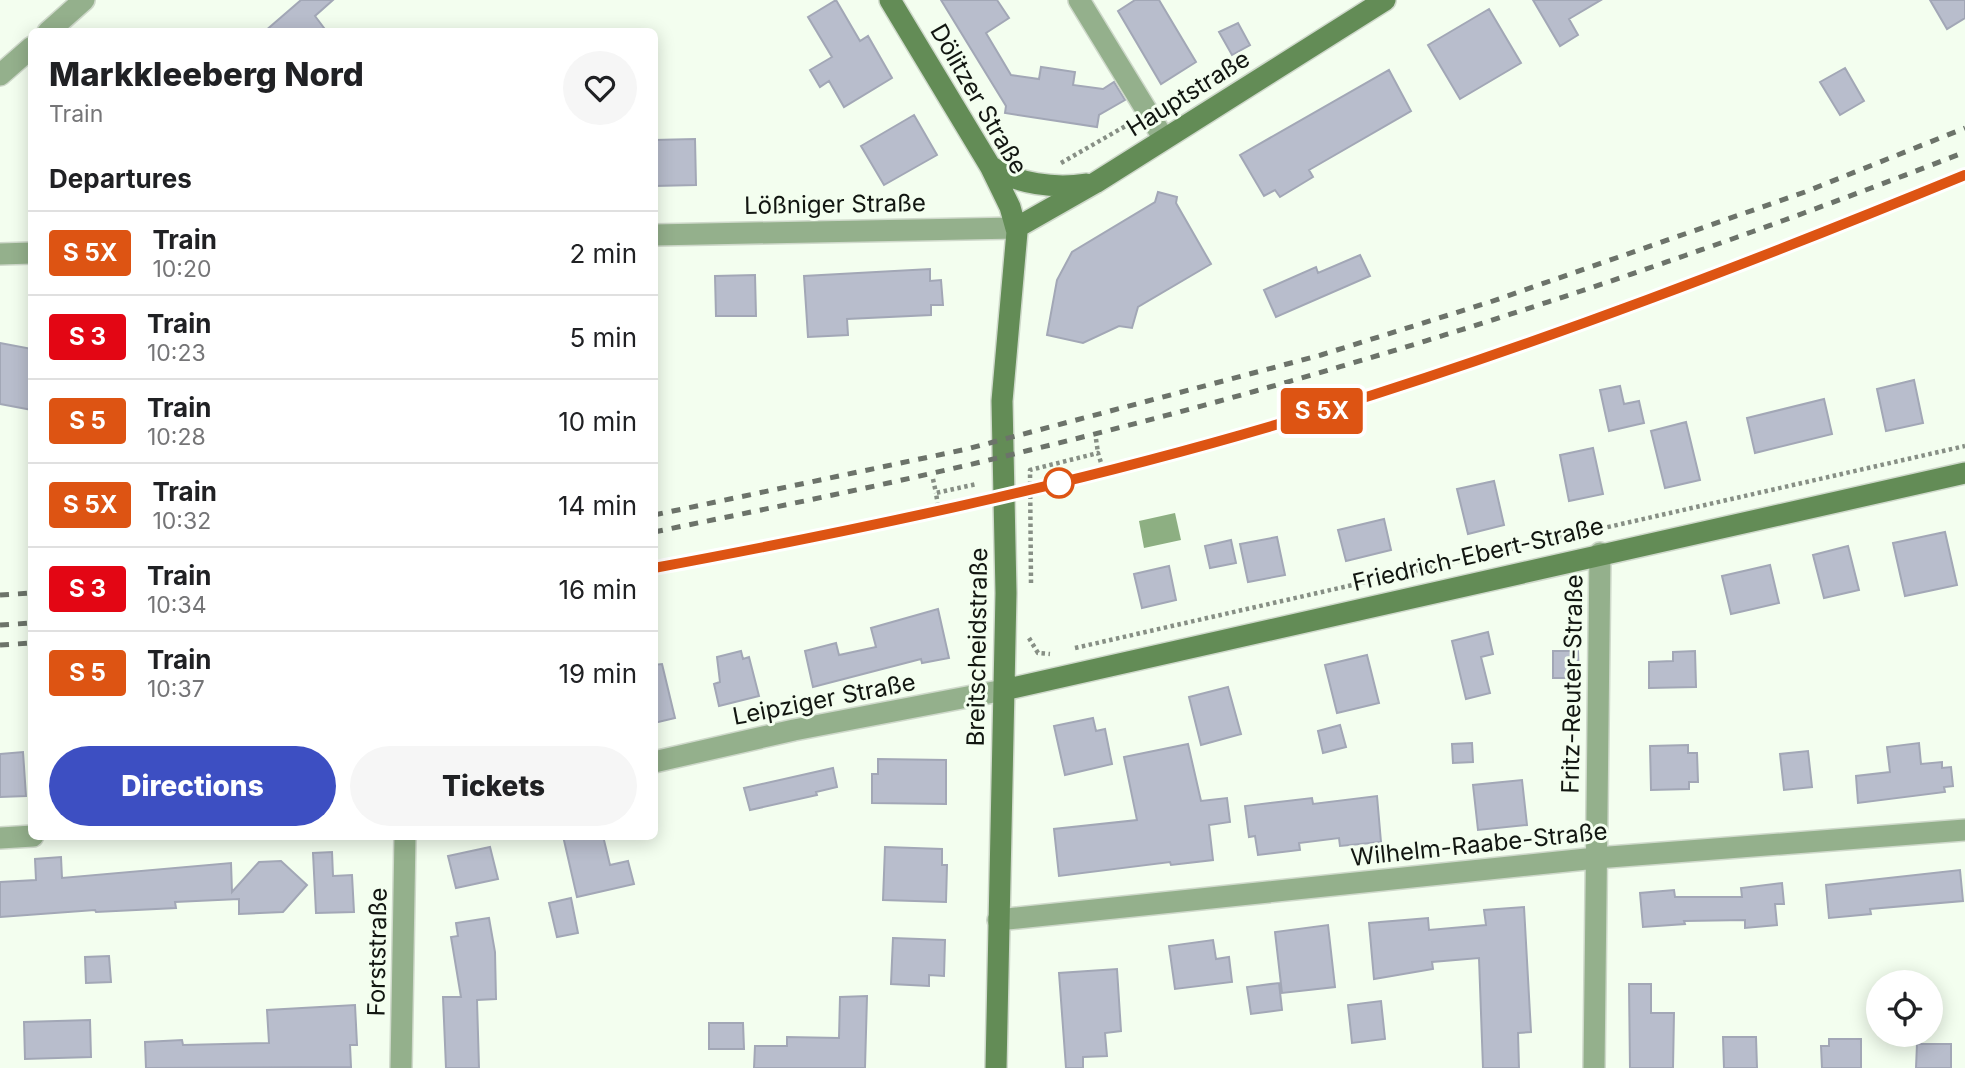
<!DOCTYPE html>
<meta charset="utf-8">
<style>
body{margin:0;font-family:Inter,sans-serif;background:#f6f6f6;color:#202124;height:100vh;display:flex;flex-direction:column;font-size:26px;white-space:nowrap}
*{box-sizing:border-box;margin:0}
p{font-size:23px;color:#757577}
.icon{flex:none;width:38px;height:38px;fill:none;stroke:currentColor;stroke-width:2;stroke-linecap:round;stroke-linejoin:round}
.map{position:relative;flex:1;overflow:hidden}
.details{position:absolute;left:28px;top:28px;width:630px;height:812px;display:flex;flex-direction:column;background:#fff;border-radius:10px;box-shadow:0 4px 18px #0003}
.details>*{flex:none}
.badge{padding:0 14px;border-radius:5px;font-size:24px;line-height:46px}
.buttons{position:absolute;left:1866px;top:970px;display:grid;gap:14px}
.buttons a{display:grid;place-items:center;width:77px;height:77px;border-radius:50%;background:#fff;box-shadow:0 4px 18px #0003;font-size:35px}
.map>.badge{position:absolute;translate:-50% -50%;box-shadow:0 0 0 4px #fff}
h2{padding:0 21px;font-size:26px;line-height:63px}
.round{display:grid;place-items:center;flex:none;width:74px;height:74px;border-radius:37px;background:#f6f6f6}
.head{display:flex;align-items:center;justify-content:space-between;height:119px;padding:0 21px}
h1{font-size:33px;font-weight:800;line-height:52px}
.action{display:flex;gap:14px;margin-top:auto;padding:14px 21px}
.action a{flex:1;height:80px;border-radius:42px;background:#3d4fc2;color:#fff;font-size:28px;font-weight:800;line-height:80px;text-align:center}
.action a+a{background:#f6f6f6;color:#202124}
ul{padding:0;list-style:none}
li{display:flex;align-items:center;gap:21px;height:84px;padding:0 21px;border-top:2px solid #e0e0e0}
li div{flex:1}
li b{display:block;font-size:26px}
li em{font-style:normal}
li .badge{min-width:77px;font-weight:700;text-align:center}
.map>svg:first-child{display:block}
.water{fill:#8daf82}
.building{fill:#b8bdcc;stroke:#a2a7b6;stroke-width:2}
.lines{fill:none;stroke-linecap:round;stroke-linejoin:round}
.street-casing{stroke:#cfd9cb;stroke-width:24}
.secondary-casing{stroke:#cfd9cb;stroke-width:24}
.path{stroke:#878f85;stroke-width:4.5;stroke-dasharray:3.5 3.5;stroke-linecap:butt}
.street{stroke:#94b08c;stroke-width:21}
.secondary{stroke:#638c56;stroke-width:21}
.rail{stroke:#6c736a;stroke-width:5;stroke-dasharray:9 9;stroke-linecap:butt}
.line-casing{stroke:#fff;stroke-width:16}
.line{stroke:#dd5413;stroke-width:10}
.stop-dot{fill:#fff;stroke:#dd5413;stroke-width:3.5}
.labels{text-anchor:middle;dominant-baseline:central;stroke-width:6;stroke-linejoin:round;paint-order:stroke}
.street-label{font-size:24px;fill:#121611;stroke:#f3feef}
</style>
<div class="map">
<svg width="1965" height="1068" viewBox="0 0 1965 1068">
<rect width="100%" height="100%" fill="#f3feef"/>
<path class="water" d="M1175,513L1181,540L1144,548L1139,521Z"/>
<path class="building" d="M301,0H333L315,16L327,32H264Z
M836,0L860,41L868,36L892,78L844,107L829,81L820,87L810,70L832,57L808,17Z
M941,0H997L1009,18L986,33L1011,75L1039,79L1041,67L1075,72L1073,85L1103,89L1114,82L1125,100L1099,115L1097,127L1005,113L1006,106Z
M1135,0H1159L1196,62L1161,84L1118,11Z
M1533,0H1601L1569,19L1578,35L1560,46Z
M1930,0H1965V18L1947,29Z
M1489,9L1521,63L1460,99L1428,45Z
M1238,23L1250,45L1232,55L1219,32Z
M1845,68L1864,101L1840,115L1820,82Z
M1389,70L1411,111L1309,170L1313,177L1280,197L1275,190L1264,196L1240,155Z
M914,115L937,155L884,185L861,146Z
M695,139L696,185L654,186V140Z
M1158,192L1177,197L1176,203L1211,264L1138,307L1132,328L1119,326L1083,343L1047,335L1057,280L1072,252L1155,202Z
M1360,255L1370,276L1276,317L1264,290L1316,267L1318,273Z
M930,269V281L941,280L943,305H931V315L847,319L848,335L808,337L804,276Z
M755,275L756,316H716L715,276Z
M0,343L32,349V410L0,404Z
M1914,380L1923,423L1886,431L1877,389Z
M1620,386L1624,404L1639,401L1644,423L1609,431L1600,390Z
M1824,399L1832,434L1755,453L1747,418Z
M1686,422L1700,480L1665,488L1651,431Z
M1593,448L1603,494L1569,501L1560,455Z
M1494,481L1504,525L1468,534L1457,489Z
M1384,519L1391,550L1346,561L1338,530Z
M1945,532L1957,585L1905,596L1893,543Z
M1277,537L1285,575L1248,582L1240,544Z
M1231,540L1236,563L1210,568L1205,546Z
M1848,546L1859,590L1824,598L1813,555Z
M1770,565L1779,603L1731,614L1722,576Z
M1169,566L1176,600L1142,608L1134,574Z
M938,609L949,658L922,663L921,659L813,687L805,651L836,643L839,655L876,647L871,628Z
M1488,632L1493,654L1481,657L1490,693L1466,699L1452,641Z
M741,651L743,659L749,657L759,696L719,706L714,684L720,682L717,657Z
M1553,651H1578L1579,678H1553Z
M1695,651L1696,687L1649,688V662L1673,661V652Z
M1367,655L1379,703L1337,713L1325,665Z
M662,664L675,718L654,723V665Z
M1228,687L1241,734L1201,745L1189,697Z
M1093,718L1096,731L1105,729L1112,764L1065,775L1054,726Z
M1340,725L1346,747L1323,753L1318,731Z
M1472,743L1473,762L1453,763L1452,744Z
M1919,743L1921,764L1942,762V768L1951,767L1953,786L1944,787L1945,792L1858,803L1856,776L1890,772L1887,747Z
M1188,744L1201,801L1227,798L1230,822L1209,825L1213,860L1171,865L1170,862L1059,876L1054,829L1137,820L1124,757Z
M1688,745V753H1697L1698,782H1689V789L1651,790L1650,746Z
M1808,751L1812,787L1784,790L1780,754Z
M23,752L26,796L0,797V754Z
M878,759L946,760V804L872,803V774H878Z
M833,768L837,787L816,792L817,795L750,810L744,788Z
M1522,780L1527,825L1478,830L1473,785Z
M1377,796L1381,842L1340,846L1339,838L1299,843L1300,850L1258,855L1255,836L1249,837L1245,806L1312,798L1313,804Z
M563,836H603L610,865L628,861L634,884L577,897Z
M490,847L498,879L456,888L448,856Z
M885,847L942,849V865H947L946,902L883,900Z
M332,852L333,876L352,875L354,912L316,913L313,853Z
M61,857L62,878L231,863L232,892L259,862L281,861L307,885L283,912L239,914V899L175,902L176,908L96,912L95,910L0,917V882L36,880L35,859Z
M1960,870L1963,901L1870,909L1871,914L1829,918L1826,885Z
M1782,883L1784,904H1775L1777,925L1745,928V920L1684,921L1685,924L1643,927L1640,893L1674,890L1675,897H1742L1741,888Z
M571,898L578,933L557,937L549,903Z
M1524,907L1531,1032L1518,1033L1519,1068H1483L1479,958L1432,962L1433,969L1374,979L1369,923L1428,918L1429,930L1486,925L1484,910Z
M489,918L495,952L496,999L477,1000L479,1068H446L443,997H461L451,937L458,936L456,923Z
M1328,925L1335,987L1282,993L1275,932Z
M893,938L945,940L944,976L929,975V986L891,984Z
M1213,940L1216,959L1229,957L1232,982L1175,989L1169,946Z
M109,956L111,982L86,983L85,957Z
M1117,969L1121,1031L1105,1033L1107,1056L1083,1057V1068H1066L1059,973Z
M1279,983L1282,1010L1251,1014L1247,987Z
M1629,984H1651V1013H1674L1673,1068H1630Z
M867,996L865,1068H754L755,1046H787V1037L839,1038L840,997Z
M1381,1001L1385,1039L1352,1043L1348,1005Z
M355,1005L357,1045H350L351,1067L146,1068L145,1042L182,1040L183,1045L269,1043L267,1010Z
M90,1020L91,1057L25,1059L24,1022Z
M709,1023H743L744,1049H709Z
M1723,1037H1756L1757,1068H1724Z
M1829,1039H1861V1068H1822L1821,1046H1829Z
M1917,1044H1951V1068H1916Z"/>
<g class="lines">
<defs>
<path id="street" d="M1079,0L1164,139
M48,32L84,0
M0,75L32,47
M654,235L1016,228
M0,254L32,253
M654,762L794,730L1004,690
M0,838L33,836
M998,920L1596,858L1965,830
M401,1068L405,836
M1594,1068L1600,553"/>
<path id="secondary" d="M890,0L990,166L1010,207L1017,232L1002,401L1006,593L996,1068
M990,166C1016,184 1056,189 1086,184
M1016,228L1095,183L1385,0
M1004,690L1965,473"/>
</defs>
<use href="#street" class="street-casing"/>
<use href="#secondary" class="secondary-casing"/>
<path class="path" d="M1061,163L1129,124
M1096,439L1098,453
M933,479L936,493
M938,506L936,493L977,484
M1031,583L1030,470L1098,453L1102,466
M1029,638L1038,653L1050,654
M1075,648L1965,446"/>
<use href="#street" class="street"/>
<use href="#secondary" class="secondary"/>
<path class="rail" d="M654,515L967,449L1321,355L1490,302L1805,192L1965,128
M654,532C780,506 906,481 1030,450C1348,373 1660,271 1965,152
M654,568C880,526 1105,478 1325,410C1542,342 1755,261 1965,175
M0,595L32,593
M0,625L32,623
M0,645L32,643"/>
</g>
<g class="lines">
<defs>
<path id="line" d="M654,568C880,526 1105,478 1325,410C1542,343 1755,261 1965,175"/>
</defs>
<use href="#line" class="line-casing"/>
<use href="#line" class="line"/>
</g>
<circle class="stop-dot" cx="1059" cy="483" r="14"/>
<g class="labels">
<g class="street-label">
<text transform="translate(1188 93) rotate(-32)">Hauptstraße</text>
<text transform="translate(979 99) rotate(60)">Dölitzer Straße</text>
<text transform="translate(835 204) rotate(-1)">Lößniger Straße</text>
<text transform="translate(1478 554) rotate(-13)">Friedrich-Ebert-Straße</text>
<text transform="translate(977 647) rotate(-89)">Breitscheidstraße</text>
<text transform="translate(1572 684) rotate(-89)">Fritz-Reuter-Straße</text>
<text transform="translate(824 699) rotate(-11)">Leipziger Straße</text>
<text transform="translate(1479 844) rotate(-6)">Wilhelm-Raabe-Straße</text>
<text transform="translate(377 952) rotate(-89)">Forststraße</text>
</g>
</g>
</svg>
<div class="buttons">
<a><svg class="icon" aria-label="locate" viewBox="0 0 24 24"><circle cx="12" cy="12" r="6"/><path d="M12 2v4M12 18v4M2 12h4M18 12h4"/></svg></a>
</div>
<b class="badge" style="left:1322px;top:411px;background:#dd5413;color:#fff">S 5X</b>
<section class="details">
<div class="head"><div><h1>Markkleeberg Nord</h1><p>Train</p></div><a class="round"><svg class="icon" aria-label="heart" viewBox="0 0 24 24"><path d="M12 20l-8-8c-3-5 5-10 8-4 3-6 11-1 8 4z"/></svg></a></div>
<h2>Departures</h2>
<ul>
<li><span class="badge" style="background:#dd5413;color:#fff">S 5X</span><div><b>Train</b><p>10:20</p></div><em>2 min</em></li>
<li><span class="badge" style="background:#e30614;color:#fff">S 3</span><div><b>Train</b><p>10:23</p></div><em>5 min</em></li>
<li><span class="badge" style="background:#dd5413;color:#fff">S 5</span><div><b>Train</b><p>10:28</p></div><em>10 min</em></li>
<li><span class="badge" style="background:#dd5413;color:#fff">S 5X</span><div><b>Train</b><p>10:32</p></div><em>14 min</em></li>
<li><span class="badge" style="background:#e30614;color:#fff">S 3</span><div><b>Train</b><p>10:34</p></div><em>16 min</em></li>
<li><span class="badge" style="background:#dd5413;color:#fff">S 5</span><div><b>Train</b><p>10:37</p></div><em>19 min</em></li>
</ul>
<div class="action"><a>Directions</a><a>Tickets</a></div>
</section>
</div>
